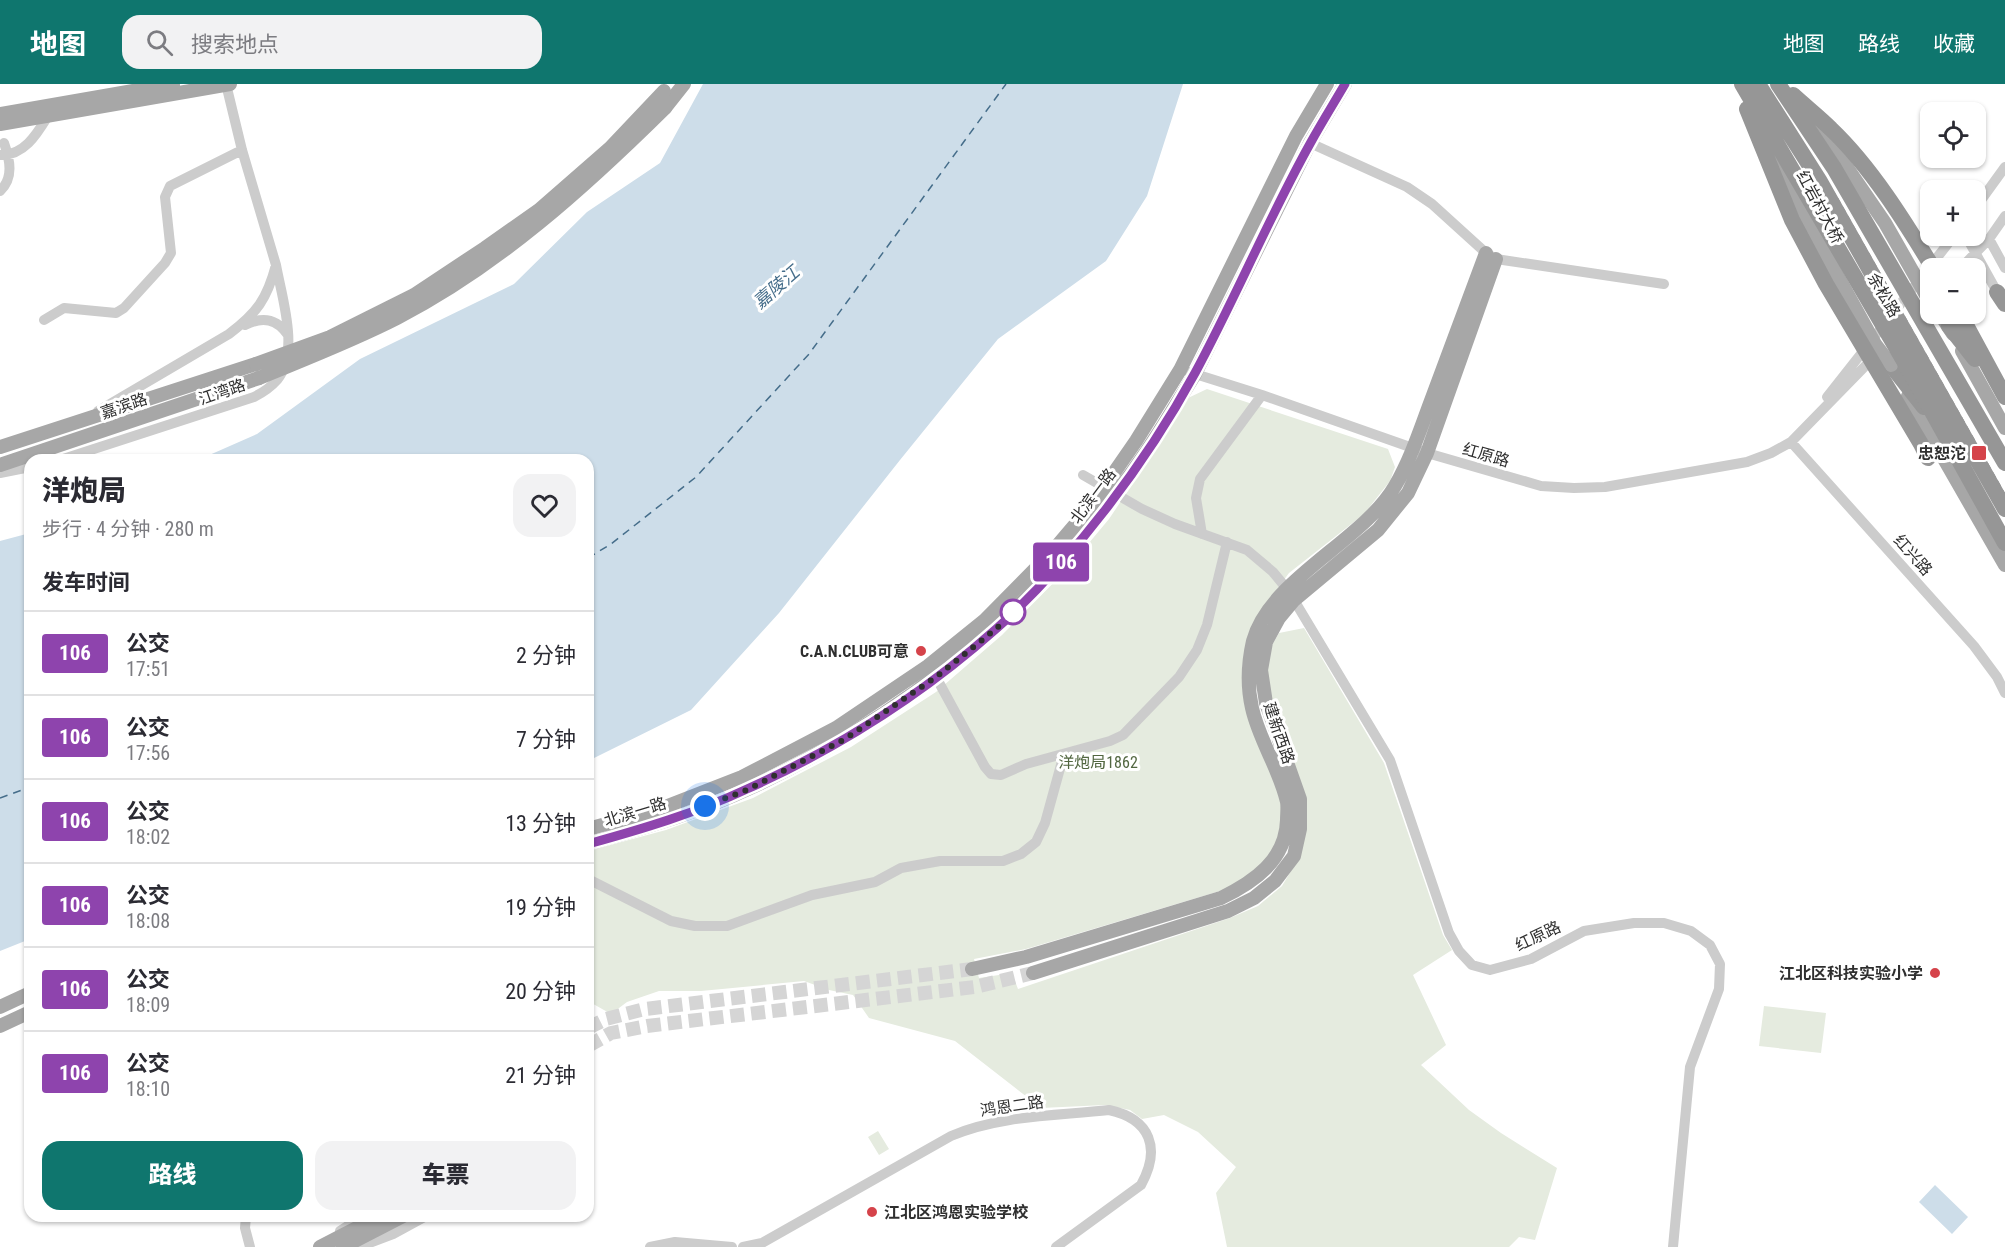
<!DOCTYPE html>
<html lang="zh">
<meta charset="utf-8">
<style>
body{margin:0;font-family:"Roboto Condensed","Noto Sans SC",sans-serif;background:#f2f2f3;color:#2b2b33;height:100vh;display:flex;flex-direction:column;font-size:22px;white-space:nowrap}
*{box-sizing:border-box;margin:0}
p{font-size:20px;color:#7c7c81}
.icon{flex:none;width:33px;height:33px;fill:none;stroke:currentColor;stroke-width:2;stroke-linecap:round;stroke-linejoin:round}
.map{position:relative;flex:1;overflow:hidden}
.details{position:absolute;left:24px;top:370px;width:570px;height:768px;display:flex;flex-direction:column;background:#fff;border-radius:18px;box-shadow:0 2px 4px #0004}
.details>*{flex:none}
.badge{padding:0 12px;border-radius:4px;font-size:21px;line-height:39px}
.controls{position:absolute;left:1920px;top:18px;display:grid;gap:12px}
.controls a{display:grid;place-items:center;width:66px;height:66px;border-radius:12px;background:#fff;box-shadow:0 2px 4px #0004;font-size:30px}
.you{position:absolute;width:30px;height:30px;margin:-15px;border:4px solid #fff;border-radius:50%;background:#1a73e8;box-shadow:0 0 0 9px #1a73e833}
.map>.badge{position:absolute;translate:-50% -50%;box-shadow:0 0 0 3px #fff}
h2{padding:0 18px;font-size:22px;line-height:54px}
.round{display:grid;place-items:center;flex:none;width:63px;height:63px;border-radius:18px;background:#f2f2f3}
.headline{display:flex;align-items:center;justify-content:space-between;height:102px;padding:0 18px}
h1{font-size:28px;font-weight:800;line-height:45px}
.action{display:flex;gap:12px;margin-top:auto;padding:12px 18px}
.action a{flex:1;height:69px;border-radius:18px;background:#0f766e;color:#fff;font-size:24px;font-weight:800;line-height:69px;text-align:center}
.action a+a{background:#f2f2f3;color:#2b2b33}
ul{padding:0;list-style:none}
li{display:flex;align-items:center;gap:18px;height:84px;padding:0 18px;border-top:2px solid #e1e1e2}
li div{flex:1}
li b{display:block;font-size:22px}
li em{font-style:normal}
li .badge{min-width:66px;font-weight:700;text-align:center}
header{display:flex;align-items:center;gap:36px;box-sizing:border-box;height:84px;padding:0 30px;background:#0f766e;color:#fff}
header strong{font-size:28px}
nav{display:flex;gap:33px;margin-inline-start:auto;font-size:21px}
.search{width:420px;height:54px;background:#f2f2f3;display:flex;align-items:center;gap:15px;box-sizing:border-box;padding:0 21px;border-radius:18px;color:#7c7c81;font-size:22px}
.map>svg:first-child{display:block}
.green{fill:#e5ebdf}
.water{fill:#cddde9}
.lines{fill:none;stroke-linecap:round;stroke-linejoin:round}
.ferry{stroke:#456d8a;stroke-width:1.5;stroke-dasharray:8 6;stroke-linecap:butt}
.major-tunnel{stroke:#d5d5d5;stroke-width:14;stroke-dasharray:14 7;stroke-linecap:butt}
.minor{stroke:#ccc;stroke-width:10}
.major{stroke:#a7a7a7;stroke-width:14}
.highway{stroke:#969696;stroke-width:16}
.rail{stroke:#848484;stroke-width:3;stroke-dasharray:6 4.5;stroke-linecap:butt}
.major-bridge{stroke:#a7a7a7;stroke-width:14}
.highway-bridge{stroke:#969696;stroke-width:16}
.line-casing{stroke:#fff;stroke-width:14}
.line{stroke:#8e44ad;stroke-width:9}
.walk{stroke:#2f2f2f;stroke-width:6;stroke-dasharray:0 10.8}
.poi-dot{fill:#d5434a;stroke:#fff;stroke-width:2}
.stop-dot{fill:#fff;stroke:#8e44ad;stroke-width:3}
.labels{text-anchor:middle;dominant-baseline:central;stroke-width:6;stroke-linejoin:round;paint-order:stroke}
.street-label{font-size:16px;fill:#2f2f2f;stroke:#fff}
.poi-label{font-size:16px;font-weight:bold;fill:#2f2f2f;stroke:#fff;text-anchor:end}
.park-label{font-size:16px;fill:#526741;stroke:#fff}
.water-label{font-size:18px;font-style:italic;fill:#456d8a;stroke:#fff}
</style>
<header>
<strong>地图</strong>
<div class="search"><svg class="icon" aria-label="search" viewBox="0 0 24 24"><circle cx="10" cy="10" r="6"/><path d="M15 15l6 6"/></svg>搜索地点</div>
<nav><a>地图</a><a>路线</a><a>收藏</a></nav>
</header>
<div class="map">
<svg width="2005" height="1163" viewBox="0 0 2005 1163">
<rect width="100%" height="100%" fill="#fff"/>
<path class="green" d="M1207,305L1388,365L1395,383L1390,397L1364,430L1289,489L1261,527L1247,555L1242,585L1249,626L1284,719L1283,747L1274,769L1240,801L1026,865L974,875L979,894L1012,889L1018,905L1230,834L1258,822L1282,802L1300,772L1270,616L1267,588L1270,565L1279,549L1304,544L1384,679L1443,851L1452,866L1413,891L1446,961L1421,981L1469,1026L1501,1049L1557,1084L1535,1156L1519,1153L1509,1163H1227L1216,1109L1236,1083L1198,1048L1164,1031L1142,1035L1130,1026L1105,1021L1041,1024L955,957L869,934L853,911L829,906L804,897L701,907H659L627,918L611,930L588,917V767L666,746L753,714L851,663L936,608L1002,551L1068,484L1109,435L1154,368L1188,314Z
M1764,922L1826,929L1821,969L1759,962Z
M878,1047L889,1065L879,1071L868,1053Z"/>
<path class="water" d="M703,0H1183L1147,112L1106,177L998,255L900,376L779,529L691,626L588,677V376H198L257,350L360,275L514,200L587,128L660,79Z
M30,449V855L0,867V457Z
M1935,1101L1968,1133L1952,1150L1919,1118Z"/>
<g class="lines">
<path class="ferry" d="M588,474L611,460L696,393L809,270L1006,0
M0,714L30,703"/>
<path class="major-tunnel" d="M588,944L606,935L645,925L972,885
M588,962L611,949L647,942L975,903L1033,889"/>
<path class="minor" d="M226,0L242,66L276,181
M1310,59L1407,103L1432,120L1486,169L1496,175L1664,200
M0,71C24,72 37,50 48,32
M0,107C14,94 10,76 4,59
M1976,123L2005,83
M1966,152L1997,208
M1989,155L2005,184
M1961,184L1989,155L2005,132
M44,236L64,224L116,229L124,224L165,179L171,169L165,113L170,102L242,66
M245,241C263,232 277,235 288,251
M1189,288L1262,311L1427,369L1541,402L1574,404L1605,403L1747,378L1771,369L1791,358L1875,272
M1827,313L1954,152
M1791,358L1974,562L1997,593L2005,609
M60,376L254,313C262,309 270,304 277,296C300,268 282,214 276,181C267,215 257,229 229,250L98,327
M0,389L30,383
M1083,391L1142,425L1175,440L1247,466L1273,488L1287,505
M1202,450L1196,414L1200,395L1262,311
M1294,516L1390,676L1449,849L1459,867L1472,881L1490,886L1531,875L1584,847L1634,839H1664L1691,847L1710,861L1720,880L1719,905L1690,983L1673,1163
M936,593L985,683L991,690L1001,691L1026,680L1110,657L1123,651L1179,593L1197,566L1207,541L1227,458
M588,795L671,837L695,842H727L812,811L875,798L901,784L940,777H1003L1021,770L1036,758L1045,739L1064,670
M246,1132L245,1144L250,1163
M340,1147L363,1132
M359,1163L393,1150L426,1132
M650,1163L675,1158L732,1163
M743,1163L762,1159L951,1052C1001,1031 1056,1032 1109,1026C1151,1035 1161,1065 1141,1101L1056,1163"/>
<path class="major" d="M665,24L684,0
M0,30L173,0
M0,40L230,0
M1940,230L1953,250
M1962,267L2005,344
M1908,312L2005,481
M1161,345L1195,290L1310,59L1345,0
M0,363L256,280
M0,381L259,294
M588,745L660,725
M588,760C642,744 697,729 748,705C851,657 948,593 1029,511
M972,885L1026,873L1221,814C1254,798 1286,776 1287,736C1287,730 1288,723 1287,718C1280,686 1259,656 1252,624C1247,602 1248,579 1253,557C1270,495 1363,457 1395,402C1411,375 1421,343 1432,314C1450,266 1468,217 1486,169
M1033,889L1228,827L1254,814L1275,797L1294,772L1300,745V715L1266,619L1261,586L1266,558L1279,534L1294,516L1378,446L1408,409L1427,369L1496,175
M0,923L30,909
M0,942L30,928
M320,1163L380,1132
M343,1163L403,1132"/>
<path class="highway" d="M1997,208L2005,220
M1960,230L2005,313
M1949,242L1975,275
M1891,281L1924,323"/>
<path class="rail" d="M1762,0L1786,33L1837,115L2005,412"/>
<path class="major-bridge" d="M1809,35L1837,69L1885,139L1930,218
M1770,61L1800,124L1875,260L1891,281
M256,280L330,253L414,211L485,164L539,126L610,64L664,7
M259,294C305,275 352,257 397,234C498,182 585,103 665,24
M1029,511C1078,461 1123,405 1161,345
M660,725L742,693L836,644L928,582L985,536L1051,469L1091,422L1136,357L1180,286L1296,52L1327,0"/>
<path class="highway-bridge" d="M1742,0L1904,277L2005,459
M1758,0L1819,96L2005,425
M1778,0L1834,84L2005,379
M1793,11C1806,23 1819,33 1831,45C1871,83 1905,138 1933,184
M1747,25L1792,136L1826,200L1921,360L1928,374"/>
</g>
<g class="lines">
<defs>
<path id="line" d="M588,760C642,745 696,729 747,705C836,665 923,610 996,545C1073,476 1146,379 1195,289C1236,213 1269,133 1311,58C1322,38 1334,19 1345,0"/>
</defs>
<use href="#line" class="line-casing"/>
<use href="#line" class="line"/>
<path class="walk" d="M705,722L747,706L845,655L936,593L997,544L1013,528"/>
</g>
<g class="poi-dot">
<rect x="1971" y="361" width="16" height="16" rx="3"/>
<circle cx="921" cy="567" r="6"/>
<circle cx="1935" cy="889" r="6"/>
<circle cx="872" cy="1128" r="6"/>
</g>
<circle class="stop-dot" cx="1013" cy="528" r="12"/>
<g class="labels">
<g class="street-label">
<text transform="translate(1820 123) rotate(62)">红岩村大桥</text>
<text transform="translate(1884 211) rotate(60)">余松路</text>
<text transform="translate(222 308) rotate(-19)">江湾路</text>
<text transform="translate(124 322) rotate(-19)">嘉滨路</text>
<text transform="translate(1486 371) rotate(16)">红原路</text>
<text transform="translate(1093 412) rotate(-53)">北滨一路</text>
<text transform="translate(1913 471) rotate(48)">红兴路</text>
<text transform="translate(1279 649) rotate(71)">建新西路</text>
<text transform="translate(635 728) rotate(-17)">北滨一路</text>
<text transform="translate(1538 852) rotate(-25)">红原路</text>
<text transform="translate(1012 1022) rotate(-8)">鸿恩二路</text>
</g>
<g class="poi-label">
<text x="1966" y="369">忠恕沱</text>
<text x="909" y="567">C.A.N.CLUB可意</text>
<text x="1923" y="889">江北区科技实验小学</text>
<text x="884" y="1128" text-anchor="start">江北区鸿恩实验学校</text>
</g>
<g class="park-label">
<text x="1098" y="678">洋炮局1862</text>
</g>
<g class="water-label">
<text transform="translate(776 203) rotate(-41)">嘉陵江</text>
</g>
</g>
</svg>
<div class="controls">
<a><svg class="icon" aria-label="locate" viewBox="0 0 24 24"><circle cx="12" cy="12" r="6"/><path d="M12 2v4M12 18v4M2 12h4M18 12h4"/></svg></a>
<a>+</a>
<a>−</a>
</div>
<div class="you" style="left:705px;top:722px"></div>
<b class="badge" style="left:1061px;top:478px;background:#8e44ad;color:#fff">106</b>
<section class="details">
<div class="headline"><div><h1>洋炮局</h1><p>步行 · 4 分钟 · 280 m</p></div><a class="round"><svg class="icon" aria-label="heart" viewBox="0 0 24 24"><path d="M12 20l-8-8c-3-5 5-10 8-4 3-6 11-1 8 4z"/></svg></a></div>
<h2>发车时间</h2>
<ul>
<li><span class="badge" style="background:#8e44ad;color:#fff">106</span><div><b>公交</b><p>17:51</p></div><em>2 分钟</em></li>
<li><span class="badge" style="background:#8e44ad;color:#fff">106</span><div><b>公交</b><p>17:56</p></div><em>7 分钟</em></li>
<li><span class="badge" style="background:#8e44ad;color:#fff">106</span><div><b>公交</b><p>18:02</p></div><em>13 分钟</em></li>
<li><span class="badge" style="background:#8e44ad;color:#fff">106</span><div><b>公交</b><p>18:08</p></div><em>19 分钟</em></li>
<li><span class="badge" style="background:#8e44ad;color:#fff">106</span><div><b>公交</b><p>18:09</p></div><em>20 分钟</em></li>
<li><span class="badge" style="background:#8e44ad;color:#fff">106</span><div><b>公交</b><p>18:10</p></div><em>21 分钟</em></li>
</ul>
<div class="action"><a>路线</a><a>车票</a></div>
</section>
</div>
